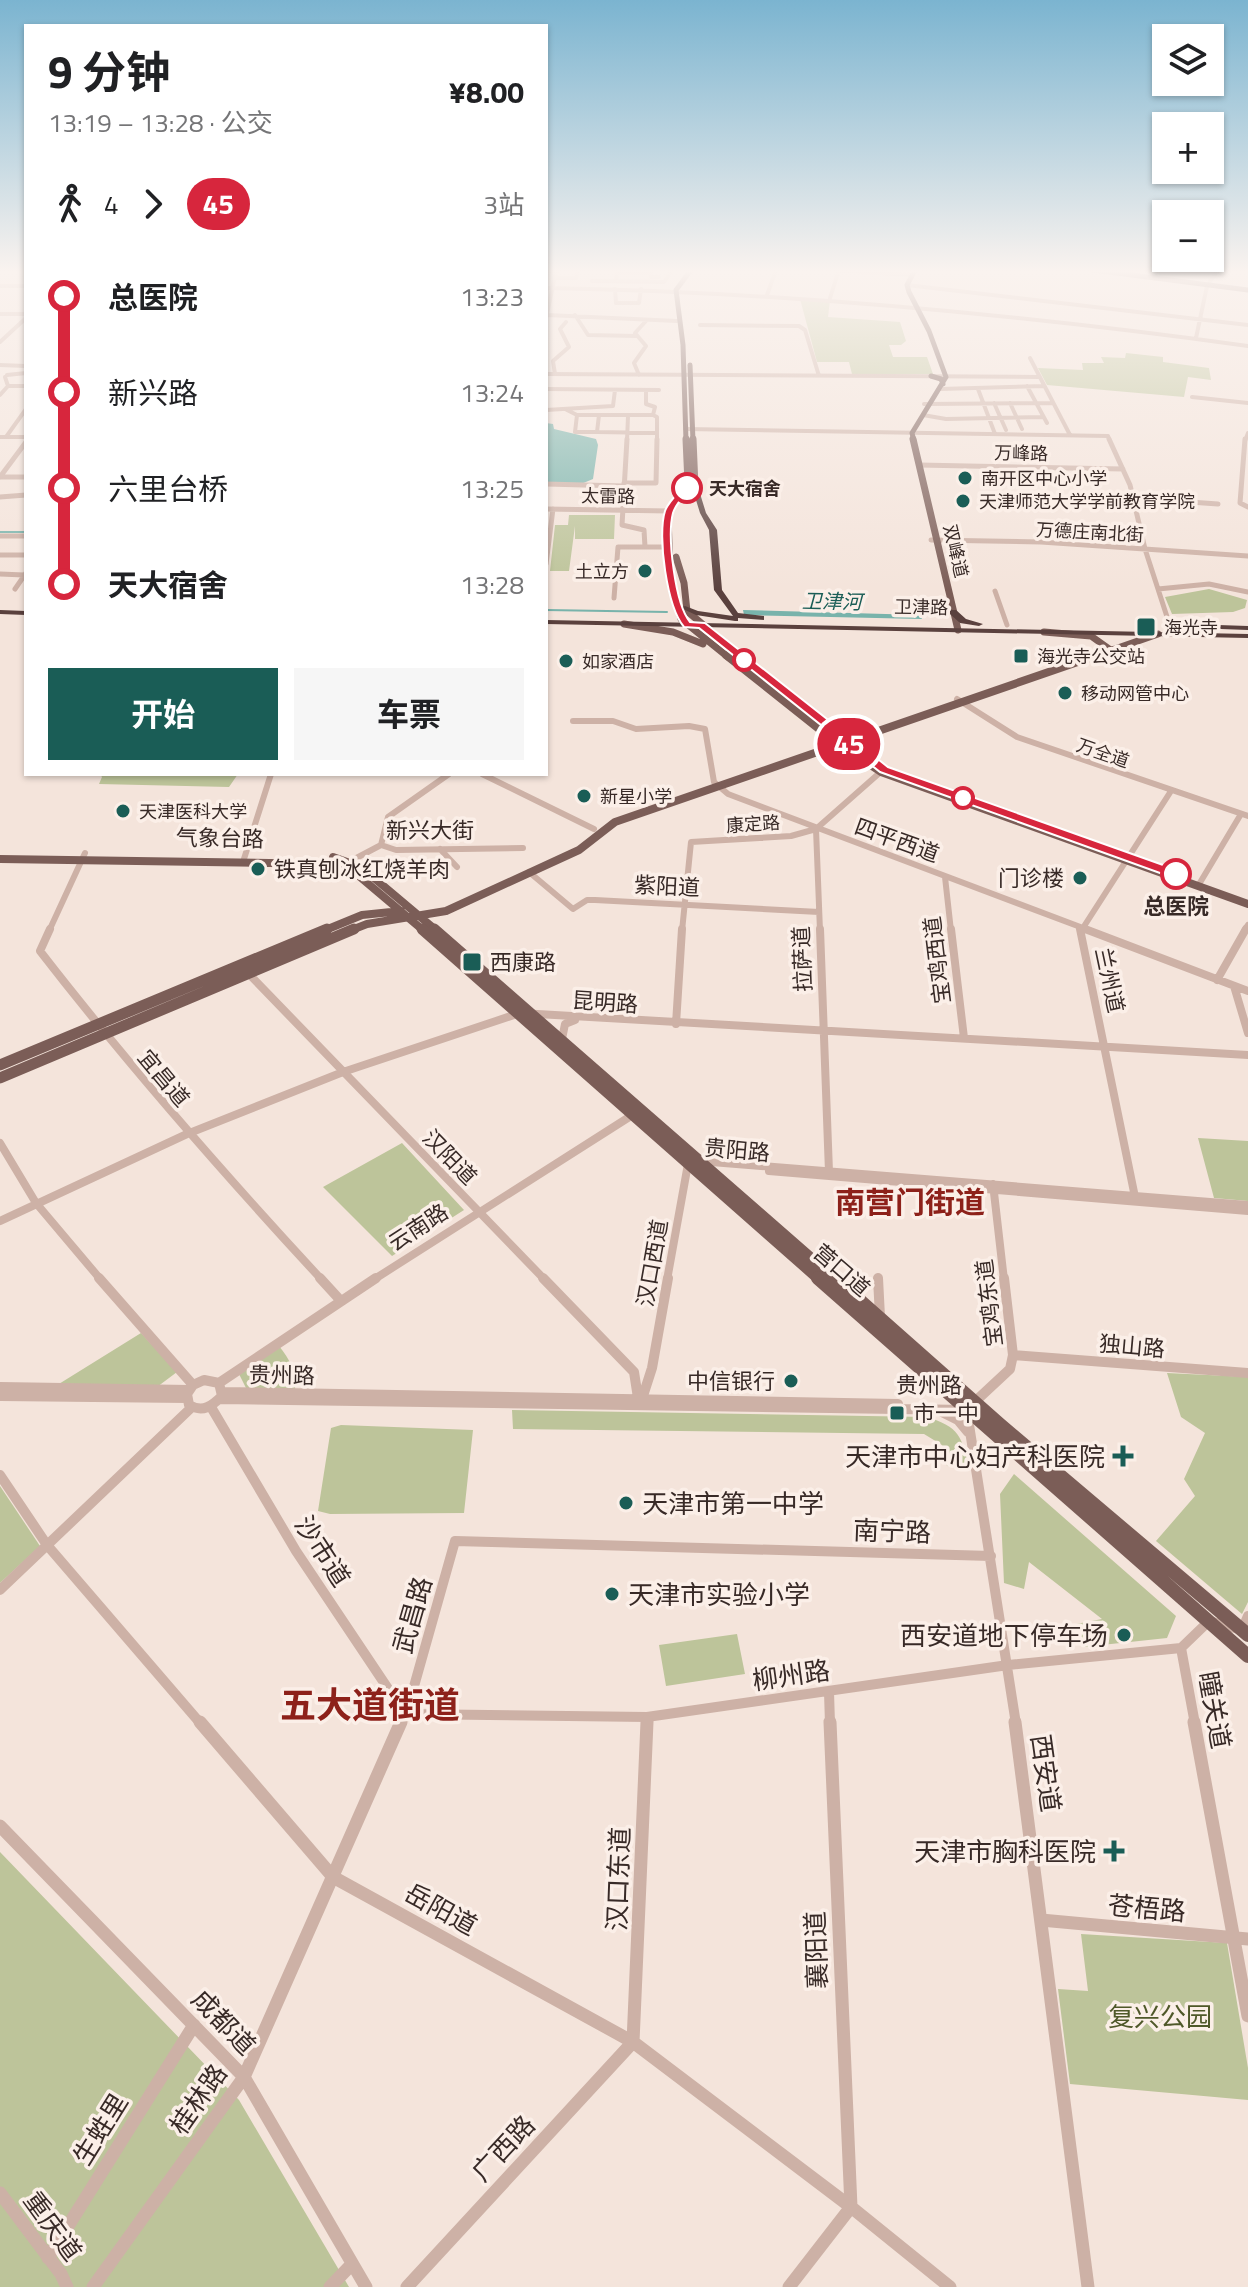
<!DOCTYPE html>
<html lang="zh">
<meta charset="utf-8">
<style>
body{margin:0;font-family:"Titillium Web","Noto Sans SC",sans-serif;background:#f6f6f6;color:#202124;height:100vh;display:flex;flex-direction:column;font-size:30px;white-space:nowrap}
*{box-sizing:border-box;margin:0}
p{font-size:26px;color:#757577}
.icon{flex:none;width:44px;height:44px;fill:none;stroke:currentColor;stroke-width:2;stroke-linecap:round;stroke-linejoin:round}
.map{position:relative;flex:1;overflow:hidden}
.panel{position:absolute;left:24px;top:24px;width:524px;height:752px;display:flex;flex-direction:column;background:#fff;border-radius:0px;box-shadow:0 2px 6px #0004}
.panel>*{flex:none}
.badge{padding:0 16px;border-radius:26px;font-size:28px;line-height:52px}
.fabs{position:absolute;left:1152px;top:24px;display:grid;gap:16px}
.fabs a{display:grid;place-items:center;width:72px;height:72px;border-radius:0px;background:#fff;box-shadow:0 2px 6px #0004;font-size:40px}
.map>.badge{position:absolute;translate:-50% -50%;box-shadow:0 0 0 4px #fff}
.legs{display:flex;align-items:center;gap:12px;height:88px;padding:0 24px;font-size:26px}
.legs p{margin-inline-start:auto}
.head{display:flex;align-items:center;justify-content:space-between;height:136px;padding:0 24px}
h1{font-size:44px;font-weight:700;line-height:60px}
.cta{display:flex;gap:16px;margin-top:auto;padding:16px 24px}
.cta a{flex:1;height:92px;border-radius:0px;background:#1a5d56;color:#fff;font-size:32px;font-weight:700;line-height:92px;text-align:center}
.cta a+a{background:#f6f6f6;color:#202124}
ul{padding:0 24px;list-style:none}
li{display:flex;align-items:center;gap:28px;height:96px;font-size:30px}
li i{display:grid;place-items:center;width:12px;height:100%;margin:0 10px;background:currentColor}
li i::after{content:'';width:20px;height:20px;margin:-10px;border:6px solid;border-radius:50%;background:#fff}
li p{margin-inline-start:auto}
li:first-child i{background:linear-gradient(#0000 50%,currentColor 0)}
li:last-child i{background:linear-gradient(currentColor 50%,#0000 0)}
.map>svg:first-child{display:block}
.green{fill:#bdc49a}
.water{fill:#78b3ab}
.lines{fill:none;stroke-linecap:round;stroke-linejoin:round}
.stream{stroke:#78b3ab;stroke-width:2}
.minor-far5{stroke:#cdb1a6;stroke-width:4}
.minor-far4{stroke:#cdb1a6;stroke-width:5}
.minor-far3{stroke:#cdb1a6;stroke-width:6}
.minor-far2{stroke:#cdb1a6;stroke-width:8}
.minor-far1{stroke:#cdb1a6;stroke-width:10}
.minor{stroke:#cdb1a6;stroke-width:13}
.major-far4{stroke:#7b5d57;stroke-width:5}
.major-far3{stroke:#7b5d57;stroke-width:7}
.major-far2{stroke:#7b5d57;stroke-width:8}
.major-far1{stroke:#7b5d57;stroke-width:11}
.major{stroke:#7b5d57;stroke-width:14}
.highway{fill:#5a413e;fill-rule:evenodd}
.line-1{fill:#d7263d;stroke:#fff;stroke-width:2}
.poi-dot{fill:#1a5d56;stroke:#fbefe8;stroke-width:3}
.stop-1-dot{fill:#fff;stroke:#d7263d;stroke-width:4}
.labels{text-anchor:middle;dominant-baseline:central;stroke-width:7;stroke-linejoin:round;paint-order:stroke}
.far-street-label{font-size:18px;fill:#382a27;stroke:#fbefe8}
.far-poi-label{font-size:18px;fill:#382a27;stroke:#fbefe8;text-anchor:start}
.far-stop-label{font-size:18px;font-weight:bold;fill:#382a27;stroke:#fbefe8;text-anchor:start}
.far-water-label{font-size:20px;font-style:italic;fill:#1a5d56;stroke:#fbefe8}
.street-label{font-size:22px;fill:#382a27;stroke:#fbefe8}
.poi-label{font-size:22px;fill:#382a27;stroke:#fbefe8;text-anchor:start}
.stop-label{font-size:22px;font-weight:bold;fill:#382a27;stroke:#fbefe8}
.near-poi-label{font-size:26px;fill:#382a27;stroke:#fbefe8;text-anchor:end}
.near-street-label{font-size:26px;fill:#382a27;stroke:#fbefe8}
.near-park-label{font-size:26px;fill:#4f5829;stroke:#fbefe8}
.district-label{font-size:30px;font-weight:bold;fill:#8d211a;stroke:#fbefe8}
.near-district-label{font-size:36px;font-weight:bold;fill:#8d211a;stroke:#fbefe8}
</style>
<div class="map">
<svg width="1248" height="2287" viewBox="0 0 1248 2287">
<rect width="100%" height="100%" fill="#f4e4db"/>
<path class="green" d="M800,299L830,300L828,317L900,322L906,341L901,345H889L893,357H927L933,374H852L849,362H817Z
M1126,353L1163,357V362L1209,368L1211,380L1188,377L1184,397L1047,385L1038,368L1083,370L1082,363H1104L1101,357L1125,358Z
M569,515H615L614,539H575V526L569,571H550L555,525H568Z
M1209,589L1247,600L1245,608L1233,612L1172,614L1165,597Z
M100,774H238L229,787L99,784L102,777Z
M1198,1138L1248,1141V1201L1214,1198Z
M402,1143L464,1210L392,1256L323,1187Z
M141,1333L177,1372L157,1387H54Z
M279,1346C291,1361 296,1372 295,1390H247L238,1372Z
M1167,1373L1248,1377V1602L1242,1614L1156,1541L1195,1496L1184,1479L1205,1433L1181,1417Z
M512,1410L927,1417C959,1427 962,1436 969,1468L947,1466L942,1445L924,1434L513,1429Z
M341,1425L473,1430L464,1513L330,1514L318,1511L331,1428Z
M1014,1474L1176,1616L1167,1638L1083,1647L1071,1625L1102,1619L1029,1562L1024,1589L1004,1583L1000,1494Z
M0,1486L40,1546L0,1583Z
M737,1634L745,1674L666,1686L659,1645Z
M0,1852L239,2100L349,2287H0Z
M1081,1934L1227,1943L1248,2068V2100L1070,2084L1058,1989L1088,1991Z"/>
<path class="water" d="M546,423L553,424L554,429L596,439L598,445L593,479L581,484H546Z
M743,610L921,615L922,619L744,615Z"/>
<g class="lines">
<path class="stream" d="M0,532H26
M546,610L667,612"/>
<path class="minor-far5" d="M829,270L911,275
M546,271L564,270
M554,278H576L578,270
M592,281L664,282L672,270
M616,281L617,272L651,273V277H659
M907,285L1248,325
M0,286H26
M546,288C782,292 1015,314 1248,346
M615,289L616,303H639L641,289
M767,295L776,270
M830,298L839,270
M0,314H26
M547,315L677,321
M575,315L588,335L636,336
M546,318L556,272
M700,325L799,326L805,330L819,376
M1196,338L1207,286L1218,270
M0,342L26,318
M1030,358L1070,435
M0,365L26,366
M546,374L1039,377
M555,374L553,361L569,347L560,329L566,322
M7,375L26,373
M639,375L634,363L646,346L635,333L646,321
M5,377L8,386H26
M1027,386L1047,423
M546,389L659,390
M940,389L1044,386
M978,389L995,434
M0,395L8,386
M1192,397L1248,403
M994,403L1006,430
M1010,403L1022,429
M924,404L1053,403
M546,410L613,406L615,390
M567,410L577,415H653L655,407L646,404V390
M577,415L575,432H597
M599,415L597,432L657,433V417L653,415
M923,415L946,419L1043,417
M685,429L1108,436L1110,441
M0,437H26
M6,437L26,409
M627,441L628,416
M657,441V433
M1245,441L1248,433"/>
<path class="minor-far4" d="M627,439L622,525L644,530L645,547
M1109,439L1130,485L1145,549L1170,626
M1245,439L1240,503L1248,507
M919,465L1123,469
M0,477L26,442
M0,477H26
M624,483H656L657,439
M546,484L623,486
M0,497L26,495
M1133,498L1218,504
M546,509L669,511
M0,536H26
M931,540L1041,542L1248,556
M0,555H26
M546,564L553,509
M0,574L24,575
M15,589L26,573
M1158,589L1209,584L1248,592
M995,591L1007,625
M614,598L618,547H663"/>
<path class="minor-far3" d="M957,699L1017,737L1248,816
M573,721H613L636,729L689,726L705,729L714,782L728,794L1091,931
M482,774L594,829
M816,829L820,931
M381,845L388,817L449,774
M440,849L457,867
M243,862L271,774
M345,864L381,845L396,850L523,848
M529,872L573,909L587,900H595L819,912
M945,877L951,931
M1198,886L1241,814
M49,931L85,853
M682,931L691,842L791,836L816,829L884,769
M1081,931L1171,791
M1244,931L1248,925"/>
<path class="minor-far2" d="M50,929L40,951C129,1066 224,1174 322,1280
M820,929L829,1172
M951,929L964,1038
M1080,929L1135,1197
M1085,929L1248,991
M245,970L545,1280
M1217,980L1246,929
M1234,986L1248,1033
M676,1024L682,929
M562,1039L565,1024L575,1020
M0,1143L36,1203L101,1280
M699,1161L1248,1205
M769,1171L1248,1211
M993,1184L1004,1280
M0,1221L187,1134L343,1072L520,1013L1248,1055
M373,1280L634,1114
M667,1280L688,1164"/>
<path class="minor-far1" d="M99,1278L193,1385
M320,1278L341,1301
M543,1278L634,1372
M878,1278L880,1317
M1013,1355L1248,1373
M634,1372L638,1398
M204,1380L219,1383L222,1396C212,1406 203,1413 189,1405L187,1394L193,1385Z
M219,1383L376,1278
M0,1387L189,1390
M222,1392L898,1404
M0,1396L187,1398
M220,1399L966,1410L1010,1369L1013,1355L1004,1278
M642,1399L652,1368L668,1278
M211,1407L296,1551L405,1714
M942,1412L958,1420L968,1432
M967,1412L1016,1724
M0,1475L47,1545L201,1724
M0,1590L192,1407
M1181,1648L1195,1724
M1181,1648L1209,1621L1242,1630L1248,1616
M829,1692L830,1724
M405,1714L647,1717L1008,1665L1181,1648
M400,1724L409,1704L455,1541L991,1556
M647,1724V1717"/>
<path class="minor" d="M200,1722L333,1877L633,2042L851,2207L950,2287
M1015,1722L1088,2287
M1194,1722L1248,2016
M0,1826L244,2077L366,2287
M1041,1920L1248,1939
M0,2193L61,2274L67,2287
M48,2258L194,2025
M93,2287L244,2077L401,1722
M330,2287L352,2264
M407,2287L633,2042L647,1722
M789,2287L851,2207L830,1722"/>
<path class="major-far4" d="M1093,270L1248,290
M690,365L693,441
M931,376L941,379L943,384
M686,441L683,345L676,290L691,270
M914,441L912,433L946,377L929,331L909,292L907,285L915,270"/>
<path class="major-far3" d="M686,439L688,483L686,491L672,505L668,515L670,574L681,619L728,657
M693,439L695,487
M913,439L958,630
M676,557L684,583L687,611L741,657
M624,624L673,632L703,644
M1044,632L1091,636L1112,651
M1092,657L1158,634"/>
<path class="major-far2" d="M726,655L833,740L881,772L1248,904
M738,655L762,675
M333,857L361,867L437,931
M0,859L331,864L353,871L424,931
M323,931L362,915L401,911
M349,931L367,924L446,911L579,850L615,822L1098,655"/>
<path class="major-far1" d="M422,929L820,1280
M434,929L836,1280
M0,1065L327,929
M0,1078L354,929"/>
<path class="major" d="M818,1278L1248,1656
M834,1278L999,1424L1248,1635"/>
<path class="highway" d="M695,485L698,487L706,513L717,530L722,590L738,613L764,616V620L738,618V621H735L696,615L681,608L685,606L698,611L733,616L714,590L709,530L700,513L692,487Z
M0,610L26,611V615L0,614Z
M950,610H956L966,619L983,624L979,626L960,623L950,614Z
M546,620L1248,634V638L546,624Z
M1218,625L1248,626V630L1221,629L1217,627Z"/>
</g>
<linearGradient id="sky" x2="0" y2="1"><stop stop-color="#7bb4d0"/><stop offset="0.46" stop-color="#faf3ef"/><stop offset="1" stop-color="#faf3ef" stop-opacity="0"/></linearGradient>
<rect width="1248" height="590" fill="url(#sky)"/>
<path class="line-1" d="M684,486L691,488C685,495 676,503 673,513C667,536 675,604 690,622L705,623L888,767L1180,871V877H1171L880,772L699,628L684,627C667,607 657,536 665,511C668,502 678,493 684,486Z"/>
<g class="poi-dot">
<circle cx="965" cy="478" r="8"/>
<circle cx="963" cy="501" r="8"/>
<circle cx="645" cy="571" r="8"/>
<rect x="1136" y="617" width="20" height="20" rx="4"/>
<rect x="1013" y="648" width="16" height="16" rx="4"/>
<circle cx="566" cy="661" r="8"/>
<circle cx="1065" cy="693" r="8"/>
<circle cx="584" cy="796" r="8"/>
<circle cx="123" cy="811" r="8"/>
<circle cx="258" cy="869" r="8"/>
<circle cx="1080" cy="878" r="8"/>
<rect x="462" y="952" width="20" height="20" rx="4"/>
<circle cx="791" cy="1381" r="8"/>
<rect x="889" y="1405" width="16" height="16" rx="4"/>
<path d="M1119 1444h8v8h8v8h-8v8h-8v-8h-8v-8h8z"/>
<circle cx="626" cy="1503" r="8"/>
<circle cx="612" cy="1594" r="8"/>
<circle cx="1124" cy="1635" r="8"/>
<path d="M1110 1839h8v8h8v8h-8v8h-8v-8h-8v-8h8z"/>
</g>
<g class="stop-1-dot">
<circle cx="687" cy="488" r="14"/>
<circle cx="744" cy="660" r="10"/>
<circle cx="963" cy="798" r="10"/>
<circle cx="1176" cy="874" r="14"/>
</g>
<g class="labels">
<g class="far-street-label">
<text transform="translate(1021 453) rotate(1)">万峰路</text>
<text transform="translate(608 496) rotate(1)">太雷路</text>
<text transform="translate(1090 532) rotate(3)">万德庄南北街</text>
<text transform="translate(956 551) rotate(77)">双峰道</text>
<text transform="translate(921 607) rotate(1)">卫津路</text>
<text transform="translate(1103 753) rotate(19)">万全道</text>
<text transform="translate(753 824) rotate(-4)">康定路</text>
</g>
<g class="far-poi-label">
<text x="981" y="478">南开区中心小学</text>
<text x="979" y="501">天津师范大学学前教育学院</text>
<text x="629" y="571" text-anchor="end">土立方</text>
<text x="1164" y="627">海光寺</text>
<text x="1037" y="656">海光寺公交站</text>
<text x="582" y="661">如家酒店</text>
<text x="1081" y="693">移动网管中心</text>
<text x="600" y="796">新星小学</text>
<text x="139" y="811">天津医科大学</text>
</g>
<g class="far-stop-label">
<text x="709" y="488">天大宿舍</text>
</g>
<g class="far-water-label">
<text transform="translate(832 601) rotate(1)">卫津河</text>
</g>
<g class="street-label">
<text x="430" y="830">新兴大街</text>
<text transform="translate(220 838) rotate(1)">气象台路</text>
<text transform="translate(897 840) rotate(20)">四平西道</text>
<text transform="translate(667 886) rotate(3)">紫阳道</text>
<text transform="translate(802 959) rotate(-92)">拉萨道</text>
<text transform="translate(937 960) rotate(-97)">宝鸡西道</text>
<text transform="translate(1110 980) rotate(78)">兰州道</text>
<text transform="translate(605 1002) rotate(4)">昆明路</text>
<text transform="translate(164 1078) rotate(50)">宜昌道</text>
<text transform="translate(737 1150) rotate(5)">贵阳路</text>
<text transform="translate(450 1157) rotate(46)">汉阳道</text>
<text transform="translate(418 1227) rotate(-33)">云南路</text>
<text transform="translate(652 1263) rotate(-80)">汉口西道</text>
<text transform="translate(842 1270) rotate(41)">营口道</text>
<text transform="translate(989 1303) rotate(-97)">宝鸡东道</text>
<text transform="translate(1132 1346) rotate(5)">独山路</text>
<text transform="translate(282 1375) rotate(1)">贵州路</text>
<text x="929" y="1385">贵州路</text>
</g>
<g class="poi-label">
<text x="274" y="869">铁真刨冰红烧羊肉</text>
<text x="1064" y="878" text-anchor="end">门诊楼</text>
<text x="490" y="962">西康路</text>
<text x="775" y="1381" text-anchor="end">中信银行</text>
<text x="913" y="1413">市一中</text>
</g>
<g class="stop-label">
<text x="1176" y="906">总医院</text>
</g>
<g class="near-poi-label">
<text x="1105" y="1456">天津市中心妇产科医院</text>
<text x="642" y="1503" text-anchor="start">天津市第一中学</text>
<text x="628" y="1594" text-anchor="start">天津市实验小学</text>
<text x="1108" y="1635">西安道地下停车场</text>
<text x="1096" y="1851">天津市胸科医院</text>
</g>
<g class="near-street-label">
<text transform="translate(892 1531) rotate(2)">南宁路</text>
<text transform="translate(323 1551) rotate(57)">沙市道</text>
<text transform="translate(412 1615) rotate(-74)">武昌路</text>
<text transform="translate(791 1675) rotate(-8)">柳州路</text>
<text transform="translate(1215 1710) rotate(80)">瞳关道</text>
<text transform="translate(1046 1773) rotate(82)">西安道</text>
<text transform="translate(618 1879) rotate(-88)">汉口东道</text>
<text transform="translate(1147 1908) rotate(5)">苍梧路</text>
<text transform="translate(441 1909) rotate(29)">岳阳道</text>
<text transform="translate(816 1950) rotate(-92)">襄阳道</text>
<text transform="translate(224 2022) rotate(46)">成都道</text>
<text transform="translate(198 2099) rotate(-55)">桂林路</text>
<text transform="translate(100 2129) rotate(-58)">生﨡里</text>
<text transform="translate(503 2148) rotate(-47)">广西路</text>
<text transform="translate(53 2226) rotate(54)">重庆道</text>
</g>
<g class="near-park-label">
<text x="1160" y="2016">复兴公园</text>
</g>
<g class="district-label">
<text x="910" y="1202">南营门街道</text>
</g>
<g class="near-district-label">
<text x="370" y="1704">五大道街道</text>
</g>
</g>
</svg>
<div class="fabs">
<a><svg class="icon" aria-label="layers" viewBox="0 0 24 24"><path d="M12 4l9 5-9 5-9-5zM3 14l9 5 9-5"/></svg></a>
<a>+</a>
<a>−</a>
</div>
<b class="badge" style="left:849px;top:744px;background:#d7263d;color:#fff">45</b>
<section class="panel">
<div class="head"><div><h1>9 分钟</h1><p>13:19 – 13:28 · 公交</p></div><b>¥8.00</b></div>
<div class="legs"><svg class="icon" aria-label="walk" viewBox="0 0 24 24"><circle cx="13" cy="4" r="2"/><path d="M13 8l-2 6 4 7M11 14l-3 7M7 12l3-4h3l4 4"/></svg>4<svg class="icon" aria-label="forward" viewBox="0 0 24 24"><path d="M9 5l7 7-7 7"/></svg><b class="badge" style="background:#d7263d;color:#fff">45</b><p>3站</p></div>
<ul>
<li><i style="color:#d7263d"></i><b>总医院</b><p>13:23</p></li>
<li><i style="color:#d7263d"></i><span>新兴路</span><p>13:24</p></li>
<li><i style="color:#d7263d"></i><span>六里台桥</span><p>13:25</p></li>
<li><i style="color:#d7263d"></i><b>天大宿舍</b><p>13:28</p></li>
</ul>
<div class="cta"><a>开始</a><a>车票</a></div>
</section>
</div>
